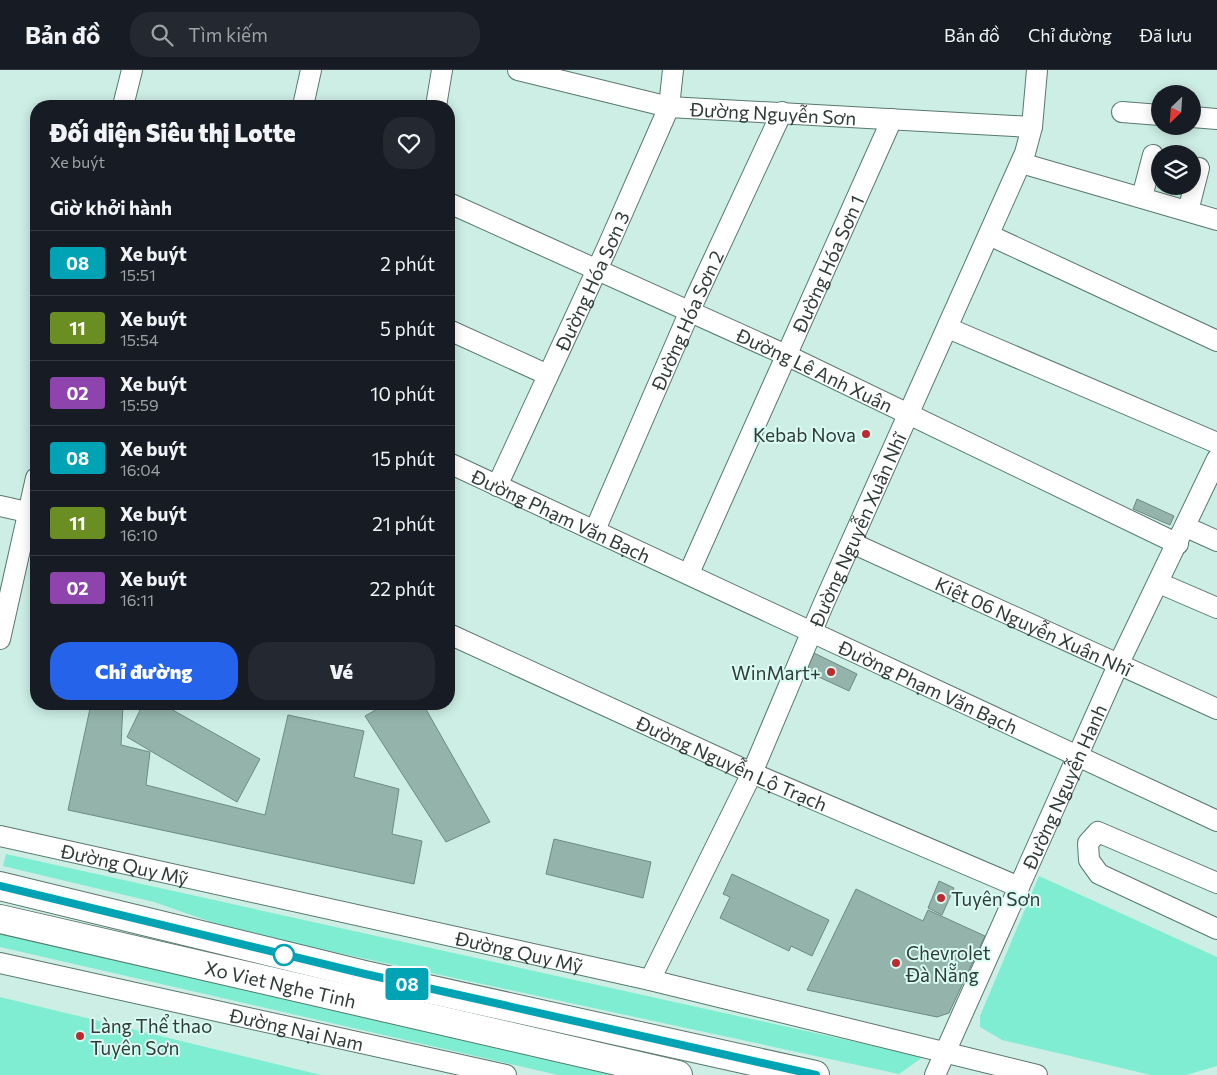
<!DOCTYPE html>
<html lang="vi">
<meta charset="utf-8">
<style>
body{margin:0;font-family:Commissioner,sans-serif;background:#242831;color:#f1f3f6;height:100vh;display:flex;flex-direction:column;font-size:19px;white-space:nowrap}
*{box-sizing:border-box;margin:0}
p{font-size:16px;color:#9ea1a6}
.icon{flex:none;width:28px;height:28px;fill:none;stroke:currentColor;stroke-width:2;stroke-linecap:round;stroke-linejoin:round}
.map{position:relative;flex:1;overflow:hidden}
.details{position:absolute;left:30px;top:30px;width:425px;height:610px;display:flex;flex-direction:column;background:#171b24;border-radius:20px;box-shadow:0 2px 12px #0003}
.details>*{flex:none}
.badge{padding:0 10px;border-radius:4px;font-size:18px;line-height:32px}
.needle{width:32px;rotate:205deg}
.fabs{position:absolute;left:1151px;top:15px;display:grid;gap:10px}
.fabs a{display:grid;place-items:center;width:50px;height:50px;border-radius:50%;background:#171b24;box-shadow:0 2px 12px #0003;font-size:25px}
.map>.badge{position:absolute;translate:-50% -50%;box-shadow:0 0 0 2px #fff}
h2{padding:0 20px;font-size:19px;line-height:45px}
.round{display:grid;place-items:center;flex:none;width:52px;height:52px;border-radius:20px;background:#242831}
.summary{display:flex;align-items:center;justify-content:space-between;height:85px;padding:0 20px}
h1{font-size:24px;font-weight:800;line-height:38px}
.primary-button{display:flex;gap:10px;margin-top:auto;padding:10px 20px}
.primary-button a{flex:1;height:58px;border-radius:20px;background:#2563eb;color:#fff;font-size:20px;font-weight:800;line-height:58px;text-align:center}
.primary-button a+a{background:#242831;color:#f1f3f6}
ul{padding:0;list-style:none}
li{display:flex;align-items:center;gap:15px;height:65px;padding:0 20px;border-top:1px solid #363941}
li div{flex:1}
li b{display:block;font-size:19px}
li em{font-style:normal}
li .badge{min-width:55px;font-weight:700;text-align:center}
header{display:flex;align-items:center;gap:30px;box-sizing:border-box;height:70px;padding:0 25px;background:#171b24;border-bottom:1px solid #363941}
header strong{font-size:24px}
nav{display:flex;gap:28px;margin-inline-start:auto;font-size:18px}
.search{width:350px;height:45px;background:#242831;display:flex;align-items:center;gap:12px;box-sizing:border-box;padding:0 18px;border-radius:20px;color:#9ea1a6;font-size:19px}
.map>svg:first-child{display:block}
.green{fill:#7fedd2}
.building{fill:#94b4ab;stroke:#6d8b83}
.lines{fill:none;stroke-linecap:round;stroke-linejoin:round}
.minor-casing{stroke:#59786f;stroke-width:22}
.highway-casing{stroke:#59786f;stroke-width:30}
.minor{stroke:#fff;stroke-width:20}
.highway{stroke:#fff;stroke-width:28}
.line-casing{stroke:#fff;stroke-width:11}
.line{stroke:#00a3b4;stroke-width:8}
.poi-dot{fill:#bb2b2f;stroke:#d9fbf1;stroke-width:2}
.stop-dot{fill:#fff;stroke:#00a3b4;stroke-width:2.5}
.labels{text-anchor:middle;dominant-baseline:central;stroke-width:4;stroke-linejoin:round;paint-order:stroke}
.street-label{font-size:19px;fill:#2f3c39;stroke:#d9fbf1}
.poi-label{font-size:19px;fill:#2f3c39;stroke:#d9fbf1;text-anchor:start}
</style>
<header>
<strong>Bản đồ</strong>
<div class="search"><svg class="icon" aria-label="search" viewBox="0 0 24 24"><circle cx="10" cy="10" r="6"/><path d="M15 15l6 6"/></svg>Tìm kiếm</div>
<nav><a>Bản đồ</a><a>Chỉ đường</a><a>Đã lưu</a></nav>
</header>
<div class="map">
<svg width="1217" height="1005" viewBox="0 0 1217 1005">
<rect width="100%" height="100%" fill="#cceee4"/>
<path class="green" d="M6,784L923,987L899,1004L237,861L154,832L3,796Z
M1039,806L1217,887V996L1186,1005H1151L1002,970L980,957V946Z
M0,863L625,1005H558L0,877Z
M0,927L321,1005H0Z"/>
<path class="building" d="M1137,429L1174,446L1170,455L1133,439Z
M814,583L857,604L849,621L806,601Z
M91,634L123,635L121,675L150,682L146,715L265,745L288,645L364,661L354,707L399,719L392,764L422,771L414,814L68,740Z
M143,634H162L260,689L237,732L127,667Z
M386,634H423L490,752L446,772L365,646Z
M554,769L651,792L643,828L546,804Z
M732,804L829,850L812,886L791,876L789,881L720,848L730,827L723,824Z
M939,811L954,818L942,845L928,838Z
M856,819L923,851L928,840L985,866L949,943L937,947L807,920Z"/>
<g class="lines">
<defs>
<g id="minor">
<path id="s1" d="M518,0L669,37L1032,57"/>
<path d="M123,36L132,0"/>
<path d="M303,36L311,0"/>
<path d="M436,36L442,0"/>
<path d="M1122,42L1160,45"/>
<path d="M1192,47L1217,49"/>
<path d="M1021,93L1217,150"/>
<path d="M1142,127L1153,85"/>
<path id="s2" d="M449,133L786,285L1178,474"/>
<path d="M1188,141L1199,98"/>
<path d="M989,165L1217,271"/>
<path d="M948,258L1217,373"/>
<path d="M449,260L548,305"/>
<path id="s3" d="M449,393L1217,751"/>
<path id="s4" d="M497,416L607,178L669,37L673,0"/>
<path d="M0,436L36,444"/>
<path d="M1186,457L1217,471"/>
<path id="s5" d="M595,460L696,227L782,42"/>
<path id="s6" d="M852,473L1217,639"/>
<path id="s7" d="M689,503L892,49"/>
<path d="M1159,513L1217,538"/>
<path id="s8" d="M449,564L752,703L1019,817"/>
<path d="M0,569L36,408"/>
<path id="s9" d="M0,766L650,910L1037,1005"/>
<path d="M1217,813L1098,762L1088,773L1089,790L1099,804L1217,859"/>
<path id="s10" d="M0,893L506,1005"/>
<path id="s11" d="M650,910L752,703L823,535L1025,83L1032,57L1037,0"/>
<path id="s12" d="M935,1005L1119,593L1217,389"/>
</g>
<g id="highway">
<path d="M0,816L365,905L815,1005"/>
<path id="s13" d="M0,849L678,1005"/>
</g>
</defs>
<use href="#minor" class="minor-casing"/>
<use href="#highway" class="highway-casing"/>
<use href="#minor" class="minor"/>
<use href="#highway" class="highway"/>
</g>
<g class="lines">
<defs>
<path id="line" d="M0,816L365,904L816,1005"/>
</defs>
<use href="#line" class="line-casing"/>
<use href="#line" class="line"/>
</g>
<g class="poi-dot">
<circle cx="866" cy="364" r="5"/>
<circle cx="831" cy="602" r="5"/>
<circle cx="941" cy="828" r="5"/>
<circle cx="896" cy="893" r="5"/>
<circle cx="80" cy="966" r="5"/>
</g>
<circle class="stop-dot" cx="284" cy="885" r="10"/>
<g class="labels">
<g class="street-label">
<text stroke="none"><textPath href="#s1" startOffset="260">Đường Nguyễn Sơn</textPath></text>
<text stroke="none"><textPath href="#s7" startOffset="339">Đường Hóa Sơn 1</textPath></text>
<text stroke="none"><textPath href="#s4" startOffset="226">Đường Hóa Sơn 3</textPath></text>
<text stroke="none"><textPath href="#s5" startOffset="229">Đường Hóa Sơn 2</textPath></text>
<text stroke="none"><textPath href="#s2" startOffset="402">Đường Lê Anh Xuân</textPath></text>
<text stroke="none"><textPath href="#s3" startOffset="124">Đường Phạm Văn Bạch</textPath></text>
<text stroke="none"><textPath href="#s11" startOffset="496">Đường Nguyễn Xuân Nhĩ</textPath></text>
<text stroke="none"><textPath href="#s6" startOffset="200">Kiệt 06 Nguyễn Xuân Nhĩ</textPath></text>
<text stroke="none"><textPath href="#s3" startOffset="529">Đường Phạm Văn Bạch</textPath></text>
<text stroke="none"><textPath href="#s8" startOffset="311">Đường Nguyễn Lộ Trạch</textPath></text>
<text stroke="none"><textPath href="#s12" startOffset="316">Đường Nguyễn Hanh</textPath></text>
<text stroke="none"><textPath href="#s9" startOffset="128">Đường Quy Mỹ</textPath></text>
<text stroke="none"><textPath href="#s9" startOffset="532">Đường Quy Mỹ</textPath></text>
<text stroke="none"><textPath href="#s13" startOffset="288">Xo Viet Nghe Tinh</textPath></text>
<text stroke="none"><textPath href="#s10" startOffset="304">Đường Nại Nam</textPath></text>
</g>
<g class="poi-label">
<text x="856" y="364" text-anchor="end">Kebab Nova</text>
<text x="821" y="602" text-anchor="end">WinMart+</text>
<text x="951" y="828">Tuyên Sơn</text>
<text x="906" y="882">Chevrolet<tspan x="906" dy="22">Đà Nẵng</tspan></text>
<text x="90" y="955">Làng Thể thao<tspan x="90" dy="22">Tuyên Sơn</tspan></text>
</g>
</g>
</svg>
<div class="fabs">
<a><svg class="needle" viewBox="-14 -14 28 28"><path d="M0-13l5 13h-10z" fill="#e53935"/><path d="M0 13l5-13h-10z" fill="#9ea1a6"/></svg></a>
<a><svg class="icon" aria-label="layers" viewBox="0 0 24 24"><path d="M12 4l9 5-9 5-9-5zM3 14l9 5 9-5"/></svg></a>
</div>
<b class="badge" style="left:407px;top:914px;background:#00a3b4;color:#fff">08</b>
<section class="details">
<div class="summary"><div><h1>Đối diện Siêu thị Lotte</h1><p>Xe buýt</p></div><a class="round"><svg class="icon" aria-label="heart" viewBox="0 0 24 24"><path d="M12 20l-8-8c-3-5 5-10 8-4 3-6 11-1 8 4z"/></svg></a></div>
<h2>Giờ khởi hành</h2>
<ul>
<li><span class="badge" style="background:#00a3b4;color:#fff">08</span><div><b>Xe buýt</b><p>15:51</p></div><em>2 phút</em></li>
<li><span class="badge" style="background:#6b8e23;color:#fff">11</span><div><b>Xe buýt</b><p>15:54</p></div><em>5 phút</em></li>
<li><span class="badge" style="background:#8e44ad;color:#fff">02</span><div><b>Xe buýt</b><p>15:59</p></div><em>10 phút</em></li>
<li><span class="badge" style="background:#00a3b4;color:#fff">08</span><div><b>Xe buýt</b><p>16:04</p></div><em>15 phút</em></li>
<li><span class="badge" style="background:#6b8e23;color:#fff">11</span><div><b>Xe buýt</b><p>16:10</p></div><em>21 phút</em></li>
<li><span class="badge" style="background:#8e44ad;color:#fff">02</span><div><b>Xe buýt</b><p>16:11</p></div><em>22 phút</em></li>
</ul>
<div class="primary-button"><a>Chỉ đường</a><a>Vé</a></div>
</section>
</div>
